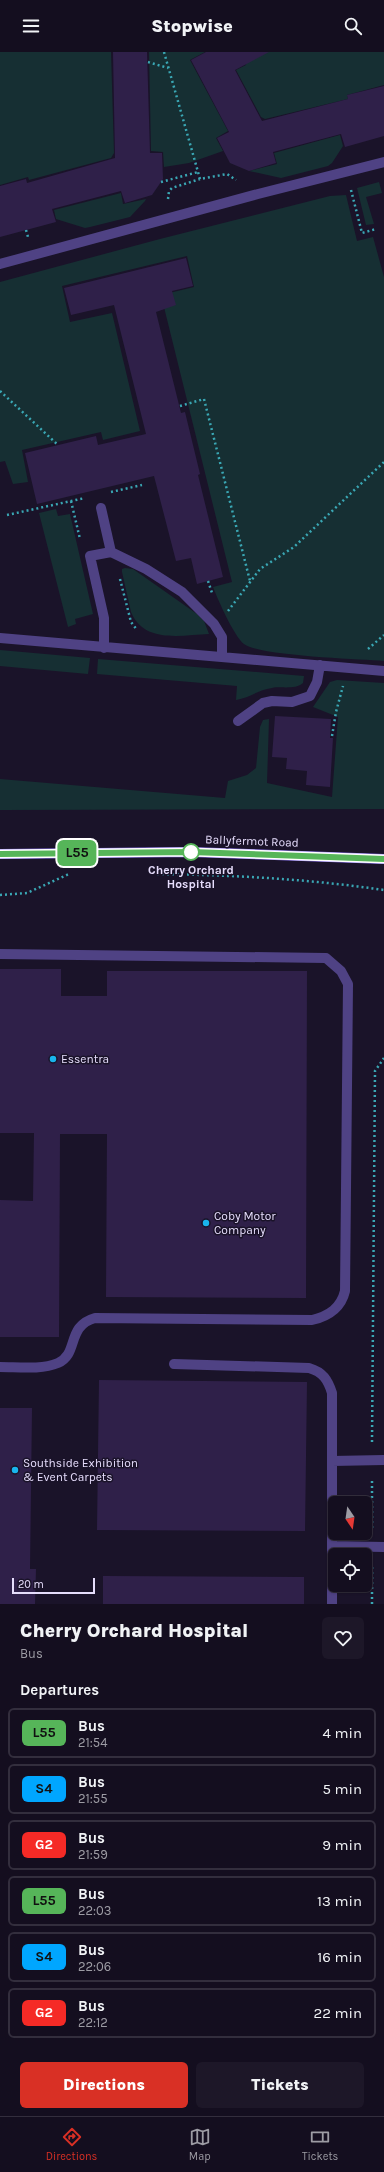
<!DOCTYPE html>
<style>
body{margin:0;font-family:Karla,sans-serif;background:#1d1728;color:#f1f3f6;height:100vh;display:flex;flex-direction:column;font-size:15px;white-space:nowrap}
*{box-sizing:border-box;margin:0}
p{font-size:13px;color:#9d9ca4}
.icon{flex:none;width:22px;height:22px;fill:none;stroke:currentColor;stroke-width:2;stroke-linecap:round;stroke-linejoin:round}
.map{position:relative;height:1552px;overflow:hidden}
.panel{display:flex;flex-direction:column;background:#140e1f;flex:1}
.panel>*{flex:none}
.badge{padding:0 8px;border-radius:6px;font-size:14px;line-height:26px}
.needle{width:26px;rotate:167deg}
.fabs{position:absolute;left:328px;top:1444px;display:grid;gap:8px}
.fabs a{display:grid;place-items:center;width:44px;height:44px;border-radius:6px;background:#140e1f;box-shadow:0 1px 3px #0004,0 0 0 1px #332e3d;font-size:20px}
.scale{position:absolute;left:12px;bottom:10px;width:83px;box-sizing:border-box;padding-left:4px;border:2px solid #e6ddfc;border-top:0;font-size:11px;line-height:14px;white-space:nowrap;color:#e6ddfc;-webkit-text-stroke:3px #1a1329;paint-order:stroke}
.map>.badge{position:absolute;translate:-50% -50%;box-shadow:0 0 0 2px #fff}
h2{padding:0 20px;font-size:15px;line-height:36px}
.round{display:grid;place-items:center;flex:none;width:42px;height:42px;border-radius:6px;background:#1d1728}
.summary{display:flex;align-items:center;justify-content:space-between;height:68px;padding:0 20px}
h1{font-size:19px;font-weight:800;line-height:30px}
.button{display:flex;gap:8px;margin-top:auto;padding:8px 20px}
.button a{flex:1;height:46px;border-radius:6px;background:#d93025;color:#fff;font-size:16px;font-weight:800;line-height:46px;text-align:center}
.button a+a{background:#1d1728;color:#f1f3f6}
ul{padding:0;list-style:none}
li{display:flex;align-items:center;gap:12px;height:50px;margin:0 8px 6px;padding:0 12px;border:2px solid #332e3d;border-radius:6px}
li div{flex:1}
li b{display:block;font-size:15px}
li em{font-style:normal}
li .badge{min-width:44px;font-weight:700;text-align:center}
header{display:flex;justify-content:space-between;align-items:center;height:52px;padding:0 20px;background:#140e1f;font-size:18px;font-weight:800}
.tab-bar{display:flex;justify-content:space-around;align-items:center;height:56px;border-top:1px solid #332e3d;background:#140e1f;font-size:11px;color:#9d9ca4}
.tab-bar a{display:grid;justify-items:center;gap:2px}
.tab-bar .on{color:#d93025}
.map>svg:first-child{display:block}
.green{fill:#162f33}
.building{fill:#2f2049}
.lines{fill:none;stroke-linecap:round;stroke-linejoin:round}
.path{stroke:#3aa7b4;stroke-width:2.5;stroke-dasharray:2 3;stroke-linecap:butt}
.lane{stroke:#4f4284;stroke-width:10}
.secondary{stroke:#937cf5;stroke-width:10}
.line-casing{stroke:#fff;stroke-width:9}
.line{stroke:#56b559;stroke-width:6}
.stop-dot{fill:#fff;stroke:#56b559;stroke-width:2}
.poi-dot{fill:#19b5ed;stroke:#1a1329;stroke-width:1.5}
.labels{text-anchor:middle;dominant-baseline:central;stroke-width:3;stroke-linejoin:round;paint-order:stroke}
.street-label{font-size:12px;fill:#e6ddfc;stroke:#1a1329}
.stop-label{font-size:12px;font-weight:bold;fill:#e6ddfc;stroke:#1a1329}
.poi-label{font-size:12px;fill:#e6ddfc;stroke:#1a1329;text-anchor:start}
</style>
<header><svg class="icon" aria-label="menu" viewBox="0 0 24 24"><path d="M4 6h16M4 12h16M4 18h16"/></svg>Stopwise<svg class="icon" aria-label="search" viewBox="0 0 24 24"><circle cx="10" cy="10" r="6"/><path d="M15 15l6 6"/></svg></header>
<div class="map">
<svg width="384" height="1552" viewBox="0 0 384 1552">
<rect width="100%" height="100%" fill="#1a1329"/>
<path class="green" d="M0,0H111L114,101L111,106L29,128L28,125L0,133Z
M149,0H205L190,8L228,79L216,86L223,99L189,111L164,115L163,100L151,99Z
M226,0H384V33L347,43L348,47L265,67L261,65L236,18L246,13L240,2Z
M340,83L343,94L332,111L328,114L281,126L249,119L277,112L274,101Z
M379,130L382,141L366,145L374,172L366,173L357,136Z
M121,141L123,152L146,147L145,149L130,165L90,175L85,176L56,167L54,158Z
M346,143L357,189L373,185L384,225V609C359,607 259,604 244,592C234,584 218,548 213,535L232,530L161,243L194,235L187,204L62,234L70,270L112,261L140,379L103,388L101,380L22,398L28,430L13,432L5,409L0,410V230L160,187L330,144Z
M56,457L58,464L70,462L93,562L75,567L76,572L68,575L39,461Z
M125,516L133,517L197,562L204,569L209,582C182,583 144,592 131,560L122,520V517Z
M0,598L90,606L88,622L0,614Z
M98,607L304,624L303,631C296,638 281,634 272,636C258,638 249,646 236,648L237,634L97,622Z
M337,628L384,631V757L0,758V727L225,746L228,729L247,723L256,716L260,675L263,668L269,667L267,731L332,745L338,665L313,655L330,630Z"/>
<path class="building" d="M113,0H147L150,101H162L163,127L152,143L125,151L121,139L52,157L56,170L0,185V134L26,127L27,131L115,106Z
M206,0H269L235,18L262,69L348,47L347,43L384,34V84L345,95L341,82L273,100L276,111L249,119L230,111L217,86L229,80L191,8Z
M186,206L193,234L172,239L176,253L156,260L181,361L185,360L200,422L198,423L223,525L197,532L191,506L176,509L154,424L37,452L25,401L96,384L98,393L146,382L114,253L71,263L64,236Z
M275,664L331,667L330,686H333L330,735L306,733L307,719L286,717L287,706L272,705Z
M0,917H61V944H107V919H307L306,1246L106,1245L107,1082H60L59,1285H0V1148L33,1149L34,1081H0Z
M99,1328L307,1330L305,1479L97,1478Z
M0,1356H32L30,1517H36L35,1552H0Z
M103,1524L304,1525V1552H103Z"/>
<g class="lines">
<path class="path" d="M164,0L200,127L227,122L236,128
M148,10L168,16
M161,130L198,120
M351,138L362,181L376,177
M168,147L169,139L172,136L200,127
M26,178L28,185
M0,339L58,393
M180,354L204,347L250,529
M111,440L142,433
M71,449L80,487
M7,463L85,446
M120,527L131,570L137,578
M208,529L212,541
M228,559L260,517L294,495L384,410
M368,597L384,583
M332,684L336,660L343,634
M157,822C233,823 309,827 384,838
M0,843L27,841L69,822
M372,1390L375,1019L384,1006
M372,1476V1427
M372,1552V1515"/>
<path class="lane" d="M0,212L258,142L384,110
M101,456L111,500
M0,586L384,619
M104,596V566L90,504L111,500L146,517L182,540L214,572L222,585V604
M238,669L263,651L272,649L292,650L310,644L317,630L320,613
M0,902L326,906L341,919L348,932L345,1239C341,1256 329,1264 312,1268L95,1266C66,1274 79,1302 58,1311C41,1318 18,1315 0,1315
M174,1312L309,1316C323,1320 328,1328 332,1341V1552
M332,1409L384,1408
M332,1494L384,1495"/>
<path class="secondary" d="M0,802L191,800L384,807"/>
</g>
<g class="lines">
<defs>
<path id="line" d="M0,802L191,800L384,807"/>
</defs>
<use href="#line" class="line-casing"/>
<use href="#line" class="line"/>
</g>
<circle class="stop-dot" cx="191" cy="800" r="8"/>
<g class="poi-dot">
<circle cx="53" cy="1007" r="4"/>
<circle cx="206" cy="1171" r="4"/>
<circle cx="15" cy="1418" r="4"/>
</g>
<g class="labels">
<g class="street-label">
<text transform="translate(252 789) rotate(2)">Ballyfermot Road</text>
</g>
<g class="stop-label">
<text x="191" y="818">Cherry Orchard<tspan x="191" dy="14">Hospital</tspan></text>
</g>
<g class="poi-label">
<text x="61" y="1007">Essentra</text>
<text x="214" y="1164">Coby Motor<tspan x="214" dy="14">Company</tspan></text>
<text x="23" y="1411">Southside Exhibition<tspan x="23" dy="14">&amp; Event Carpets</tspan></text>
</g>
</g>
</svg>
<div class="fabs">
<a><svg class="needle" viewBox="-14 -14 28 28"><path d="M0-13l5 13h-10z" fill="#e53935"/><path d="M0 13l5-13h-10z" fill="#9d9ca4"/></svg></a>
<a><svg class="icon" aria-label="locate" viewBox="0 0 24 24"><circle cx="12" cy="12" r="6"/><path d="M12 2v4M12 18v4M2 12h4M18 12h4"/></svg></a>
</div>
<div class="scale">20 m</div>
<b class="badge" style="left:77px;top:801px;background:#56b559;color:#111">L55</b>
</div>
<section class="panel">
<div class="summary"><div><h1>Cherry Orchard Hospital</h1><p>Bus</p></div><a class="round"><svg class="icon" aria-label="heart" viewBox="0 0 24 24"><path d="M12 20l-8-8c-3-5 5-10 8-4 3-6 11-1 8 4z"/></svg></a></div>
<h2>Departures</h2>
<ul>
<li><span class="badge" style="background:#56b559;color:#111">L55</span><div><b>Bus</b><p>21:54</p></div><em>4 min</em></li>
<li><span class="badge" style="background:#00a6ff;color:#111">S4</span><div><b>Bus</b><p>21:55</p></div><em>5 min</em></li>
<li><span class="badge" style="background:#f52a26;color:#fff">G2</span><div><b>Bus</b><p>21:59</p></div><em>9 min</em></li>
<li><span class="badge" style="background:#56b559;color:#111">L55</span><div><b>Bus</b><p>22:03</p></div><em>13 min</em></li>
<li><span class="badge" style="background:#00a6ff;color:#111">S4</span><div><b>Bus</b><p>22:06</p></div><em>16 min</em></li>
<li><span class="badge" style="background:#f52a26;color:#fff">G2</span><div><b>Bus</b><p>22:12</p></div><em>22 min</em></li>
</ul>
<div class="button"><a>Directions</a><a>Tickets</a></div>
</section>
<nav class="tab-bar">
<a class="on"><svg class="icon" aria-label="directions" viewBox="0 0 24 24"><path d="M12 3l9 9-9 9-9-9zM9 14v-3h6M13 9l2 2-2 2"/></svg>Directions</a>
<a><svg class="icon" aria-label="map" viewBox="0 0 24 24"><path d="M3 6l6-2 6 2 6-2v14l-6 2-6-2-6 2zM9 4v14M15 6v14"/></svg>Map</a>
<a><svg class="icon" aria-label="tickets" viewBox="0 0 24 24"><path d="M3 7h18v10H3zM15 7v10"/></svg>Tickets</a>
</nav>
